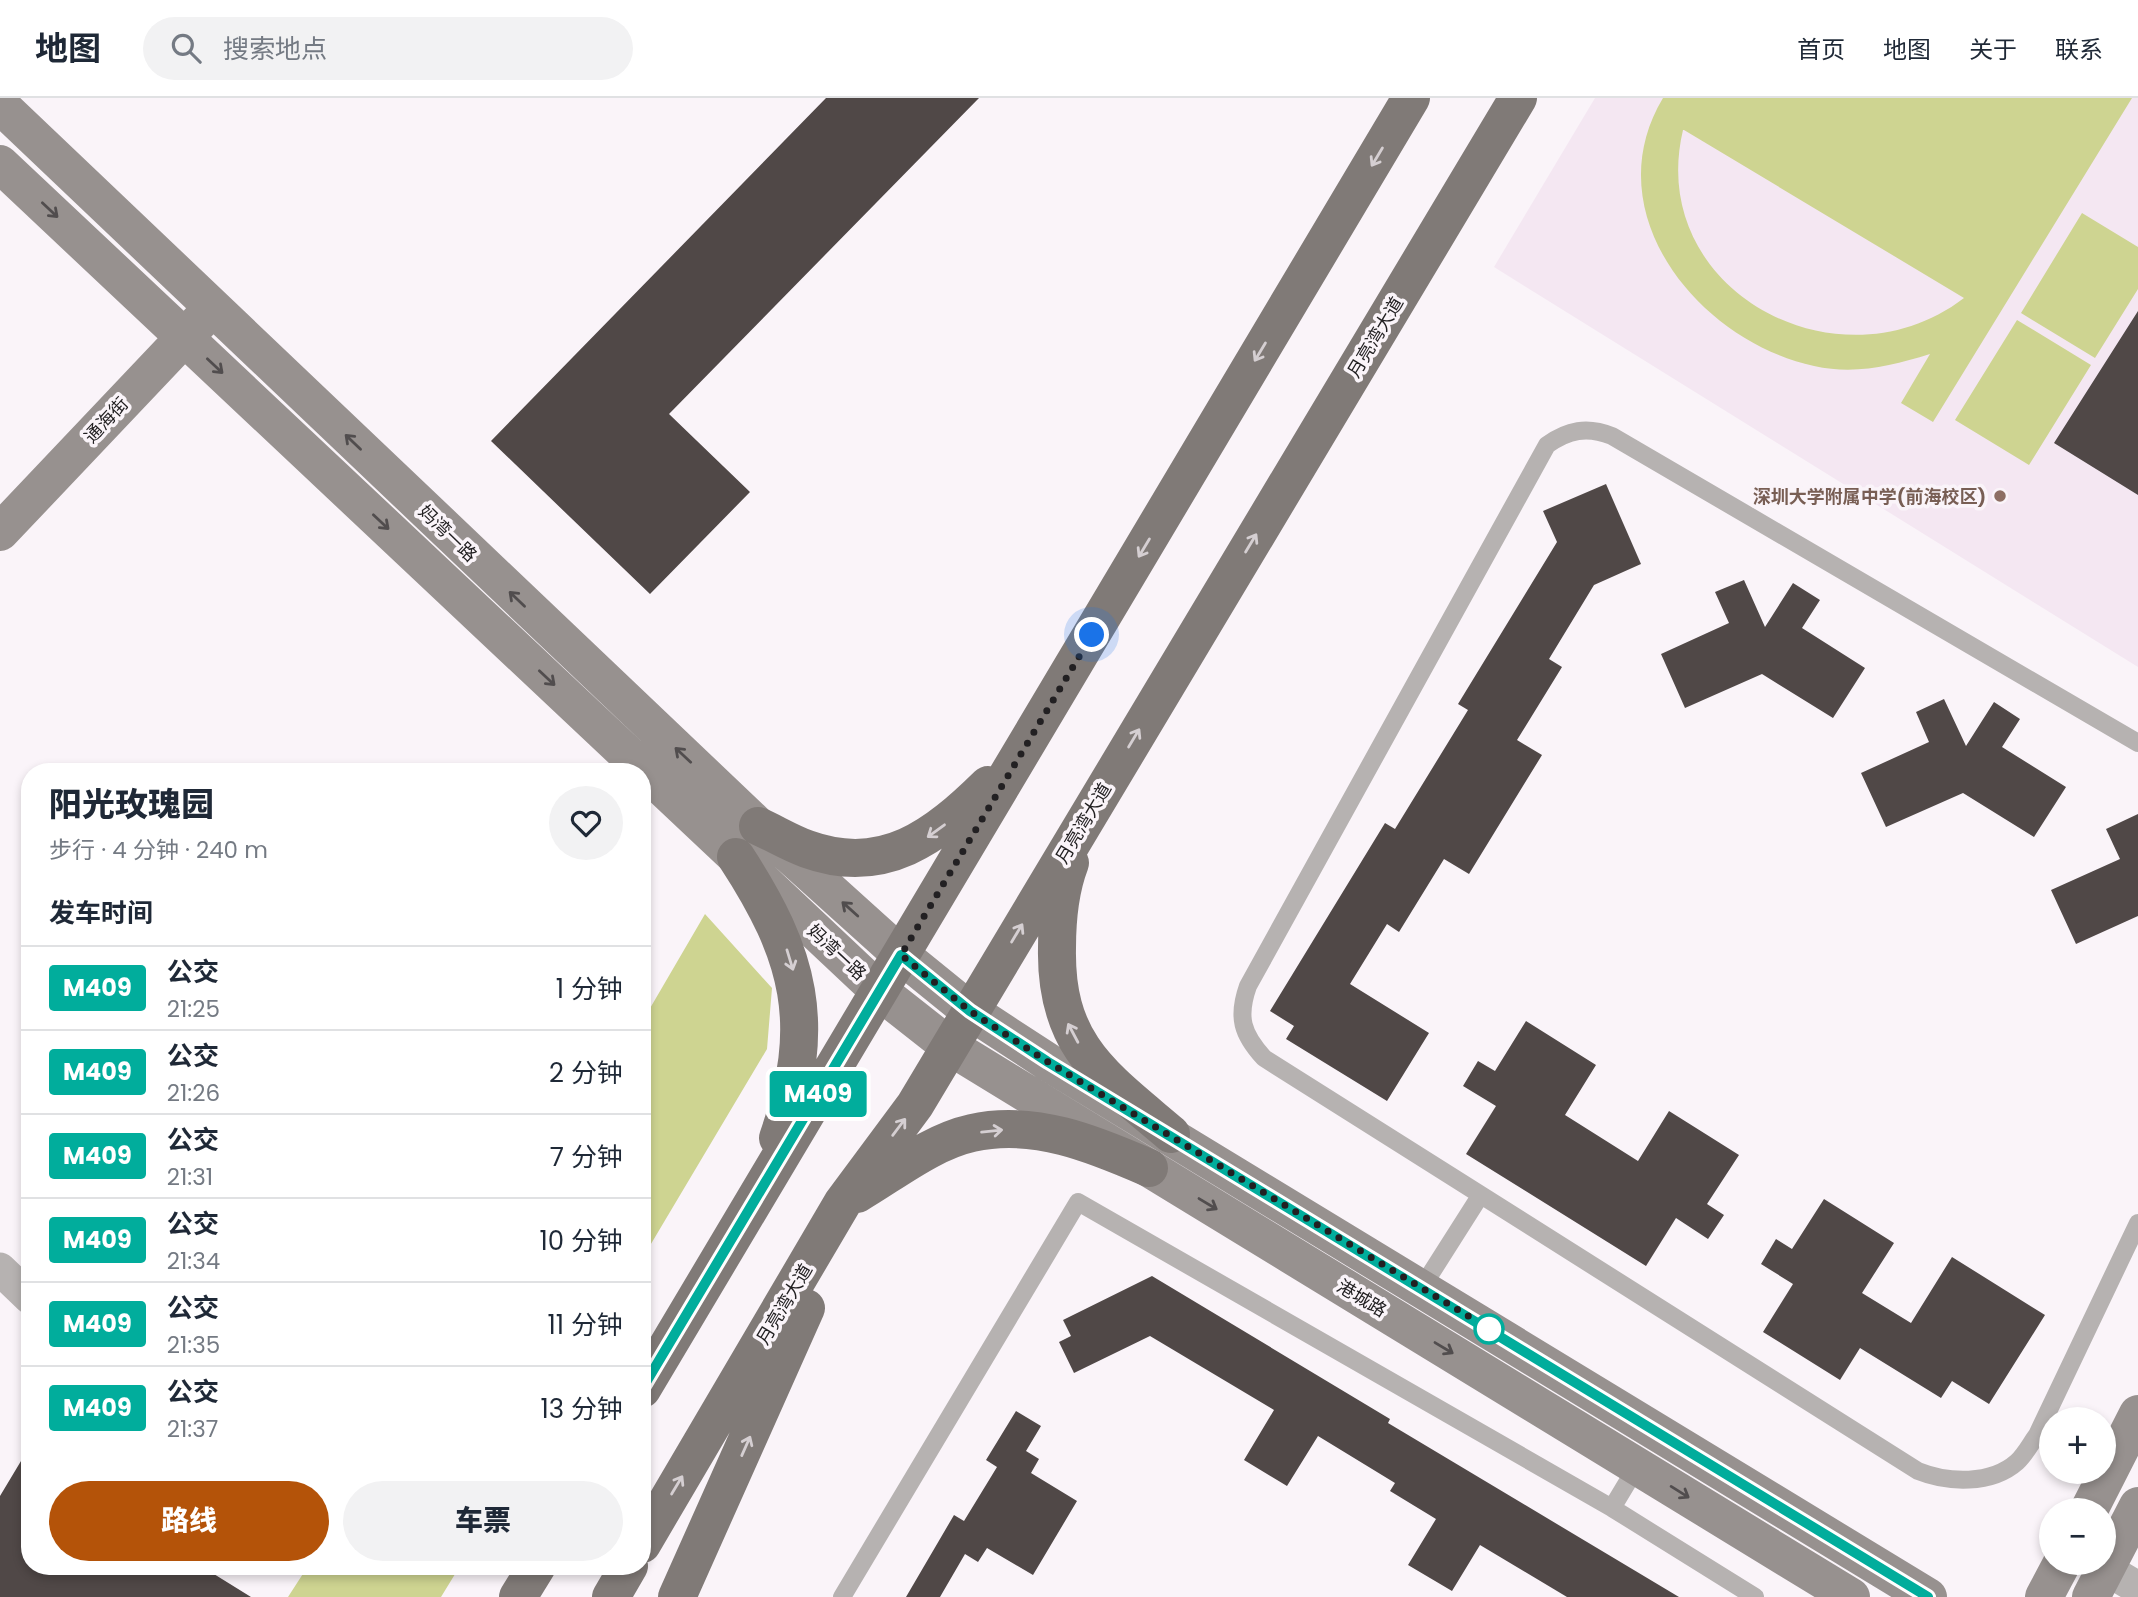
<!DOCTYPE html>
<html lang="zh">
<meta charset="utf-8">
<style>
body{margin:0;font-family:Poppins,"Noto Sans SC",sans-serif;background:#f2f2f3;color:#1f2937;height:100vh;display:flex;flex-direction:column;font-size:26px;white-space:nowrap}
*{box-sizing:border-box;margin:0}
p{font-size:23px;color:#747a83}
.icon{flex:none;width:38px;height:38px;fill:none;stroke:currentColor;stroke-width:2;stroke-linecap:round;stroke-linejoin:round}
.map{position:relative;flex:1;overflow:hidden}
.side{position:absolute;left:21px;top:665px;width:630px;height:812px;display:flex;flex-direction:column;background:#fff;border-radius:28px;box-shadow:0 4px 10px #0003}
.side>*{flex:none}
.badge{padding:0 14px;border-radius:5px;font-size:24px;line-height:46px}
.fabs{position:absolute;left:2039px;top:1309px;display:grid;gap:14px}
.fabs a{display:grid;place-items:center;width:77px;height:77px;border-radius:50%;background:#fff;box-shadow:0 4px 10px #0003;font-size:35px}
.you{position:absolute;width:35px;height:35px;margin:-18px;border:5px solid #fff;border-radius:50%;background:#1a73e8;box-shadow:0 0 0 10px #1a73e833}
.map>.badge{position:absolute;translate:-50% -50%;box-shadow:0 0 0 4px #fff}
h2{padding:0 28px;font-size:26px;line-height:63px}
.round{display:grid;place-items:center;flex:none;width:74px;height:74px;border-radius:37px;background:#f2f2f3}
.head{display:flex;align-items:center;justify-content:space-between;height:119px;padding:0 28px}
h1{font-size:33px;font-weight:800;line-height:52px}
.action{display:flex;gap:14px;margin-top:auto;padding:14px 28px}
.action a{flex:1;height:80px;border-radius:42px;background:#b45309;color:#fff;font-size:28px;font-weight:800;line-height:80px;text-align:center}
.action a+a{background:#f2f2f3;color:#1f2937}
ul{padding:0;list-style:none}
li{display:flex;align-items:center;gap:21px;height:84px;padding:0 28px;border-top:2px solid #e0e1e3}
li div{flex:1}
li b{display:block;font-size:26px}
li em{font-style:normal}
li .badge{min-width:77px;font-weight:700;text-align:center}
header{display:flex;align-items:center;gap:42px;box-sizing:border-box;height:98px;padding:0 35px;background:#fff;border-bottom:2px solid #e0e1e3}
header strong{font-size:33px}
nav{display:flex;gap:38px;margin-inline-start:auto;font-size:24px}
.search{width:490px;height:63px;background:#f2f2f3;display:flex;align-items:center;gap:18px;box-sizing:border-box;padding:0 24px;border-radius:38px;color:#747a83;font-size:26px}
.map>svg:first-child{display:block}
.built{fill:#f4e7f2}
.green{fill:#ced491;fill-rule:evenodd}
.building{fill:#504847}
.lines{fill:none;stroke-linecap:round;stroke-linejoin:round}
.lane{stroke:#b6b2b1;stroke-width:18}
.street{stroke:#b6b2b1;stroke-width:33}
.secondary{stroke:#97918f;stroke-width:38}
.primary{stroke:#807a77;stroke-width:38}
.oneway{stroke:#d5cfd2}
.oneway2{stroke:#514d4e}
.line-casing{stroke:#fff;stroke-width:16}
.line{stroke:#01ad9c;stroke-width:10}
.walk{stroke:#222022;stroke-width:7;stroke-dasharray:0 12.6}
.education-dot{fill:#8d6e63;stroke:#faf4f9;stroke-width:2.5}
.stop-dot{fill:#fff;stroke:#01ad9c;stroke-width:3.5}
.labels{text-anchor:middle;dominant-baseline:central;stroke-width:7;stroke-linejoin:round;paint-order:stroke}
.street-label{font-size:18px;fill:#222022;stroke:#faf4f9}
.education-label{font-size:18px;font-weight:bold;fill:#785e54;stroke:#faf4f9;text-anchor:end}
</style>
<header>
<strong>地图</strong>
<div class="search"><svg class="icon" aria-label="search" viewBox="0 0 24 24"><circle cx="10" cy="10" r="6"/><path d="M15 15l6 6"/></svg>搜索地点</div>
<nav><a>首页</a><a>地图</a><a>关于</a><a>联系</a></nav>
</header>
<div class="map">
<svg width="2138" height="1499" viewBox="0 0 2138 1499">
<rect width="100%" height="100%" fill="#faf4f9"/>
<path class="built" d="M1595,0H2138V569L1494,169Z"/>
<path class="green" d="M1663,0H2132L1933,324L1901,305L1930,256C1891,268 1855,277 1814,268C1699,243 1594,115 1663,0ZM1683,32H1684L1964,200C1839,296 1645,192 1683,32Z
M2082,115L2138,149V191L2095,260L2021,215Z
M2017,222L2091,267L2029,367L1955,322Z
M705,816L772,890L767,951L642,1161V924Z
M308,1468H460L441,1499H288Z"/>
<path class="building" d="M826,0H979L669,316L750,394L650,496L491,343Z
M2138,213V397L2054,345Z
M1606,386L1641,466L1594,487L1549,561L1562,569L1517,642L1542,657L1469,776L1444,761L1399,834L1387,826L1350,886L1429,935L1387,1003L1286,941L1294,928L1270,913L1385,725L1395,731L1468,612L1458,606L1557,444L1543,413Z
M1744,482L1765,529L1793,485L1820,502L1802,530L1865,570L1833,620L1762,576L1685,610L1661,556L1729,525L1715,494Z
M1944,601L1966,648L1994,604L2020,621L2002,649L2066,689L2034,739L1963,695L1886,729L1861,675L1929,644L1916,614Z
M2138,716V818L2076,846L2051,792L2120,761L2106,731Z
M1526,923L1596,967L1565,1017L1638,1063L1669,1013L1739,1057L1707,1106L1724,1117L1708,1141L1676,1120L1646,1168L1466,1056L1496,1008L1463,988L1478,963L1495,973Z
M1824,1101L1894,1145L1862,1195L1911,1225L1952,1159L2045,1217L1989,1306L1952,1283L1941,1300L1860,1250L1840,1282L1763,1234L1793,1186L1761,1166L1776,1141L1792,1151Z
M1152,1178L1390,1321L1388,1325L1679,1499H1567L1480,1447L1452,1493L1408,1467L1436,1421L1390,1393L1395,1385L1318,1338L1287,1388L1244,1362L1274,1312L1150,1238L1074,1275L1059,1244L1071,1238L1063,1222Z
M1016,1313L1041,1328L1026,1353L1039,1361L1031,1375L1077,1403L1033,1477L987,1450L978,1464L965,1456L940,1499H906L954,1417L964,1423L997,1369L986,1362Z
M30,1348V1468H201L251,1499H0V1398Z"/>
<g class="lines">
<path class="lane" d="M2138,645L1612,338C1587,328 1568,332 1547,347L1248,888C1237,919 1242,936 1264,960L1918,1373C1948,1385 1991,1387 2017,1364C2025,1357 2031,1345 2037,1337L2138,1125
M1419,1194L1480,1098
M1612,1410L1639,1365
M842,1499L1078,1104L1612,1410L1755,1499"/>
<path class="street" d="M0,1171L30,1200
M2106,1471L2138,1490"/>
<path class="secondary" d="M0,7L758,728L901,857L970,913L1048,964L1928,1499
M0,66L879,893L949,948L1851,1499
M0,434L201,222
M2089,1412L2138,1316
M2044,1499L2062,1465
M2091,1499L2138,1408"/>
<path class="primary" d="M758,728C774,735 790,745 807,751C884,779 936,738 988,687
M736,759C800,857 818,926 778,1040
M1070,765C1060,791 1057,822 1057,850C1055,948 1103,978 1171,1036
M857,1096C893,1075 931,1044 972,1035C1034,1021 1094,1046 1149,1070
M642,1291L1411,0
M642,1446L843,1104L915,1007L1518,0
M518,1499L537,1468
M611,1499L629,1468
M677,1499L806,1210"/>
</g>
<defs><path id="oneway-shaft" d="M-6 0H5M1.5-3L5.5 0L1.5 3" fill="none" stroke-width="1.6" stroke-linecap="round" stroke-linejoin="round" transform="scale(1.75)"/></defs>
<g class="oneway">
<use href="#oneway-shaft" transform="translate(1377 59) rotate(121)"/>
<use href="#oneway-shaft" transform="translate(1260 254) rotate(121)"/>
<use href="#oneway-shaft" transform="translate(1251 445) rotate(-59)"/>
<use href="#oneway-shaft" transform="translate(1144 450) rotate(121)"/>
<use href="#oneway-shaft" transform="translate(1134 640) rotate(-59)"/>
<use href="#oneway-shaft" transform="translate(936 733) rotate(144)"/>
<use href="#oneway-shaft" transform="translate(1017 835) rotate(-59)"/>
<use href="#oneway-shaft" transform="translate(790 862) rotate(73)"/>
<use href="#oneway-shaft" transform="translate(1073 935) rotate(-118)"/>
<use href="#oneway-shaft" transform="translate(899 1029) rotate(-53)"/>
<use href="#oneway-shaft" transform="translate(992 1033) rotate(-6)"/>
<use href="#oneway-shaft" transform="translate(746 1348) rotate(-66)"/>
<use href="#oneway-shaft" transform="translate(677 1387) rotate(-59)"/>
</g>
<g class="oneway2">
<use href="#oneway-shaft" transform="translate(50 112) rotate(43)"/>
<use href="#oneway-shaft" transform="translate(215 268) rotate(43)"/>
<use href="#oneway-shaft" transform="translate(353 344) rotate(-136)"/>
<use href="#oneway-shaft" transform="translate(381 424) rotate(43)"/>
<use href="#oneway-shaft" transform="translate(517 501) rotate(-136)"/>
<use href="#oneway-shaft" transform="translate(547 580) rotate(43)"/>
<use href="#oneway-shaft" transform="translate(683 657) rotate(-137)"/>
<use href="#oneway-shaft" transform="translate(850 811) rotate(-138)"/>
<use href="#oneway-shaft" transform="translate(1208 1106) rotate(31)"/>
<use href="#oneway-shaft" transform="translate(1444 1250) rotate(31)"/>
<use href="#oneway-shaft" transform="translate(1680 1394) rotate(32)"/>
</g>
<g class="lines">
<defs>
<path id="line" d="M642,1291L901,857L970,913L1048,964L1928,1499"/>
</defs>
<use href="#line" class="line-casing"/>
<use href="#line" class="line"/>
<path class="walk" d="M1092,537L901,857L970,913L1048,964L1493,1233L1489,1231"/>
</g>
<circle class="education-dot" cx="2000" cy="398" r="7"/>
<circle class="stop-dot" cx="1489" cy="1231" r="14"/>
<g class="labels">
<g class="street-label">
<text transform="translate(1375 239) rotate(-59)">月亮湾大道</text>
<text transform="translate(106 322) rotate(-47)">通海街</text>
<text transform="translate(448 435) rotate(44)">妈湾一路</text>
<text transform="translate(1083 725) rotate(-59)">月亮湾大道</text>
<text transform="translate(837 854) rotate(43)">妈湾一路</text>
<text transform="translate(1362 1200) rotate(31)">港城路</text>
<text transform="translate(784 1206) rotate(-59)">月亮湾大道</text>
</g>
<g class="education-label">
<text x="1986" y="398">深圳大学附属中学(前海校区)</text>
</g>
</g>
</svg>
<div class="fabs">
<a>+</a>
<a>−</a>
</div>
<div class="you" style="left:1092px;top:537px"></div>
<b class="badge" style="left:818px;top:996px;background:#01ad9c;color:#fff">M409</b>
<section class="side">
<div class="head"><div><h1>阳光玫瑰园</h1><p>步行 · 4 分钟 · 240 m</p></div><a class="round"><svg class="icon" aria-label="heart" viewBox="0 0 24 24"><path d="M12 20l-8-8c-3-5 5-10 8-4 3-6 11-1 8 4z"/></svg></a></div>
<h2>发车时间</h2>
<ul>
<li><span class="badge" style="background:#01ad9c;color:#fff">M409</span><div><b>公交</b><p>21:25</p></div><em>1 分钟</em></li>
<li><span class="badge" style="background:#01ad9c;color:#fff">M409</span><div><b>公交</b><p>21:26</p></div><em>2 分钟</em></li>
<li><span class="badge" style="background:#01ad9c;color:#fff">M409</span><div><b>公交</b><p>21:31</p></div><em>7 分钟</em></li>
<li><span class="badge" style="background:#01ad9c;color:#fff">M409</span><div><b>公交</b><p>21:34</p></div><em>10 分钟</em></li>
<li><span class="badge" style="background:#01ad9c;color:#fff">M409</span><div><b>公交</b><p>21:35</p></div><em>11 分钟</em></li>
<li><span class="badge" style="background:#01ad9c;color:#fff">M409</span><div><b>公交</b><p>21:37</p></div><em>13 分钟</em></li>
</ul>
<div class="action"><a>路线</a><a>车票</a></div>
</section>
</div>
